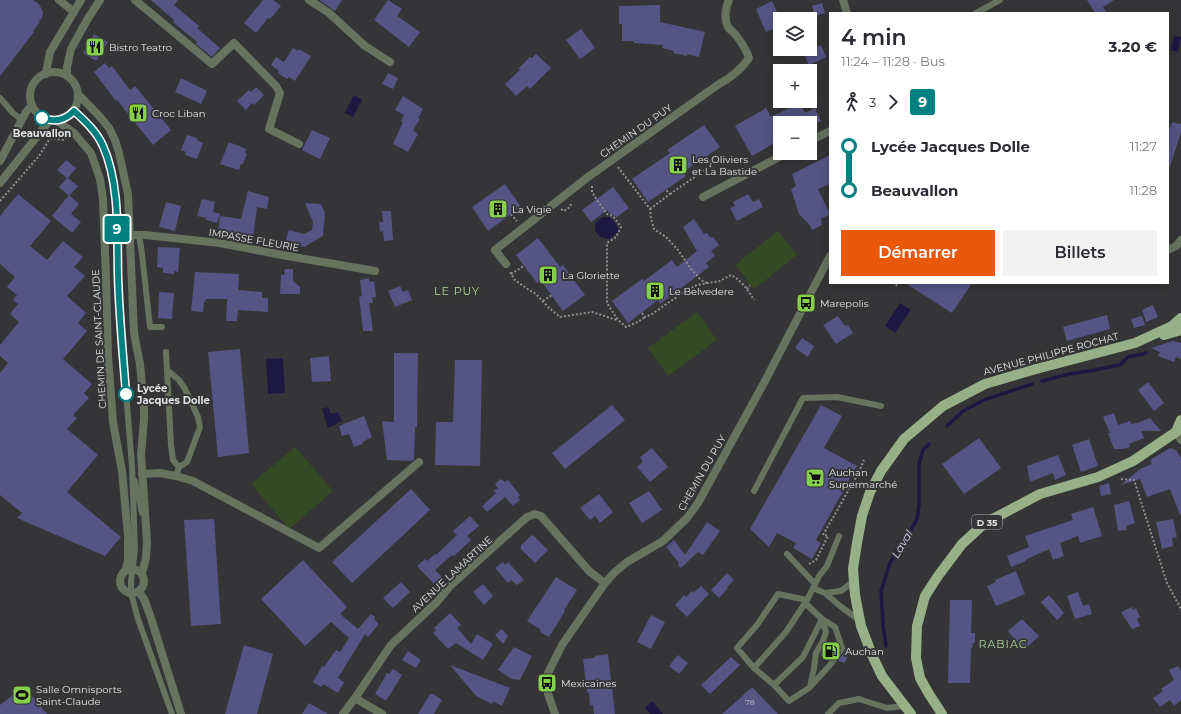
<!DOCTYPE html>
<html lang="fr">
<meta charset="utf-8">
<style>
body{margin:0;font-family:Montserrat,sans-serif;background:#f2f2f3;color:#2b2b33;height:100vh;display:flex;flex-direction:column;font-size:15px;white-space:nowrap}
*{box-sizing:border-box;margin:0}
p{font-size:13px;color:#7c7c81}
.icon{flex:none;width:22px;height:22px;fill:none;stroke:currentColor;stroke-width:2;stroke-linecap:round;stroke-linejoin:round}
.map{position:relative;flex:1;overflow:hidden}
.drawer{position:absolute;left:829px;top:12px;width:340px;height:272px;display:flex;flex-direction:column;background:#fff;border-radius:0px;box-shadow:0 2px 10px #0003}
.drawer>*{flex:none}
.badge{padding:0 8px;border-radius:3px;font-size:14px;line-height:26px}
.tools{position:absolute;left:773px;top:12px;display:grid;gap:8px}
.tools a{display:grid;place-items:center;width:44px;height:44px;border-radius:0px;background:#fff;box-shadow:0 2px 10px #0003;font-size:20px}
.map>.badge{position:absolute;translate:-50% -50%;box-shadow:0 0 0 2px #fff}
.legs{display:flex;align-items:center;gap:6px;height:44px;padding:0 12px;font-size:13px}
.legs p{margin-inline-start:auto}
.overview{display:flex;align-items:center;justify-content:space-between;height:68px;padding:0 12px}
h1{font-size:22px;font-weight:600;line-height:30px}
.action{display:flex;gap:8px;margin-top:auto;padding:8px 12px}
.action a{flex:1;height:46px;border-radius:0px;background:#ea580c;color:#fff;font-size:16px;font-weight:600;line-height:46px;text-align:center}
.action a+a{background:#f2f2f3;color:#2b2b33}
ul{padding:0 12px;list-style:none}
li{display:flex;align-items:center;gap:14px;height:44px;font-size:15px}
li i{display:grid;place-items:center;width:6px;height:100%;margin:0 5px;background:currentColor}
li i::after{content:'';width:10px;height:10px;margin:-5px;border:3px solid;border-radius:50%;background:#fff}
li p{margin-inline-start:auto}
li:first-child i{background:linear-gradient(#0000 50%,currentColor 0)}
li:last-child i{background:linear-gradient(currentColor 50%,#0000 0)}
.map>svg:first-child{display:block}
.green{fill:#344a24}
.water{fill:#1d1842}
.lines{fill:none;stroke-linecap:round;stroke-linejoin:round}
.stream{stroke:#1d1842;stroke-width:3.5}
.building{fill:#555484}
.path{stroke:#8f8f91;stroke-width:2;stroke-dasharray:2 2;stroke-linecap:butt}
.service{stroke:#67735f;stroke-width:6}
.minor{stroke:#67735f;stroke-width:8}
.tertiary{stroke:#67735f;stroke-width:8}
.primary{stroke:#97b087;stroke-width:10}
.line-1-casing{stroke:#fff;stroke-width:9}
.line-1{stroke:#008080;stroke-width:6}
.stop-1-dot{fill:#fff;stroke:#008080;stroke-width:2}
.labels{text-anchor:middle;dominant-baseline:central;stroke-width:4;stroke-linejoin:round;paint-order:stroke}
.number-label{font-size:8px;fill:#bebecb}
.shield{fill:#353537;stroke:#adaeaf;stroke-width:1}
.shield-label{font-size:9px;font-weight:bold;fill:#e1e2e3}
.poi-label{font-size:10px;fill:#e1e2e3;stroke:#353537;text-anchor:start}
.street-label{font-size:10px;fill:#e1e2e3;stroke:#353537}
.stop-label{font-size:10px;font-weight:bold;fill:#e1e2e3;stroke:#353537}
.neighbourhood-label{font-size:11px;letter-spacing:1px;fill:#add693;stroke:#353537}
.water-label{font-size:11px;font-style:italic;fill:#d2d3f2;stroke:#353537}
</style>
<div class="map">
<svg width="1181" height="714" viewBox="0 0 1181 714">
<rect width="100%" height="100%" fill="#353537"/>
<path class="green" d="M778,231L797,255L754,289L735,265Z
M697,312L717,340L668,376L648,348Z
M295,447L333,491L289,529L251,484Z"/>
<path class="water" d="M1174,36L1181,37L1178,52L1171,50Z
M354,95L362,100L353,117L345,113Z
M603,217L611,218L616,224L619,231L610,239L600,237L595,231V223Z
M900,303L911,310L895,333L885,326Z
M283,358L285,393L268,394L266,359Z
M328,407L331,414L338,412L342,421L328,428L322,409Z
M652,701L663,714H650L645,708Z"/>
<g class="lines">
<path class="stream" d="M1042,381L1069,374L1089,371L1120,365L1128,357L1146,353
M947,426L963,411L984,400L1032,384
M886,646L883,625L881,591L890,563L912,528L917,519L919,506V464L923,450L929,444"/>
</g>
<path class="building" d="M0,0H33L39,4L43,12L42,18L39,21L40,22L33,31L34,32L0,76Z
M151,0H178L174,5L199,26L197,28L220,48L212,57L196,44L197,42L173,22L174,20Z
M263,0H273L281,6L270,19L268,18L256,33L244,23Z
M319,0H342L335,11Z
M388,0L402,9L397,16L420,32L409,47L374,20Z
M1087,0H1114L1103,7L1107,13H1095Z
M772,1L780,19V26L766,32L756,9Z
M822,3L825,13L815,16L812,6Z
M660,5V22L705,32L699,57L687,54V56L673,53L674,51L662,48L663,45L634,43V41H622V24H619V6Z
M581,29L595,48L580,59L566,40Z
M94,34L108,42L96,61L83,53Z
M821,45L826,57L809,65L804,54Z
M293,48L298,51L299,49L311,56L295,81L289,77L287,79L278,73L279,71L271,65L276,57L284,62Z
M536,54L551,68L530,89L527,86L516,96L505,84L520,70L518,69L530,57L532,58Z
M105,63L109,68L112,66L130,90L135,86L171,130L153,145L117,100L116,101L94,72Z
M388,73L398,78L393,89L382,84Z
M181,78L207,91L201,104L175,92Z
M256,87L264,95L254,105L252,103L246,110L237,101L249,90L251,92Z
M403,96L423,109L418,118L420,119L413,130L418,134L408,152L393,144L403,122L401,121L404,115L395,110Z
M800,103L805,113L815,108L821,121L810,127V123H780V140L752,156L735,126L766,108L771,117Z
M1172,122L1181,124V132L1170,167H1168V132Z
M704,125L720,147L683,172L686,176L648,202L632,179L670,153L667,150Z
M312,130L330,138L320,159L302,150Z
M187,135L197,138V140L203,143L197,159L185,155L186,152L181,150Z
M229,142L246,149L245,153L247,154L243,164H241L239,170L220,164Z
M830,155V184L818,189L830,214L821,219L822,225L812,230L809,224L799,214L791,189L796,186L792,174Z
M66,160L76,168L68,178L78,186L69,196L59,187L67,178L57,170Z
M505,184L521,207L488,231L472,207Z
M613,187L629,208L617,217L609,213L607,210L591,222L582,210Z
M248,191L269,197L267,209L257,207L253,238L218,233L220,216L241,219Z
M18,194L51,221L30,246L47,260L63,241L83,257L74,267L85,276L67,296L86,313L78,323L87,331L63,359L92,384L84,393L89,398L73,415L77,418L67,429L98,455L67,492L121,537L105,556L17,518L22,513L0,495V373L8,363L0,356V345L19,322L10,314L18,304L13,300L17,295L7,287L15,277L0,264V216Z
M748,194L753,202L759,199L763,207L737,221L730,208L735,206L733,202Z
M69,195L79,204L71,214L81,222L72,233L52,216Z
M202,199L215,202L213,212L220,214L217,223L206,220V218L197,216Z
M166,202L181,206L175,231L159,227Z
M305,203L321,204L325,213L323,236L304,247L285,242L289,230L304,234L312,230L313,222Z
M382,211H391L393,240L384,241L383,231L380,232L379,222H383Z
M694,219L704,234L707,233L711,238L713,237L719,245L711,251L715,256L706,263L709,267L660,304L658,300L628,323L612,301L642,279L644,281L672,260L677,267L697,251L683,227Z
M538,238L560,267L563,265L585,295L563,311L541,281L537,283L516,255Z
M158,247L180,248L178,272L174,271V274L163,273V268L157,267Z
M285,269H293V281L300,287V294H280L281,275H284Z
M195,272L239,274L238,290L262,292V298H268V312L238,310L237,321H226L227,299H206L205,302H204L203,312L191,311Z
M369,278L370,282L374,281L376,297L372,298L373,303H369L373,331H363L359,297L362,296L360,280Z
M905,283H972L952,313Z
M400,286L403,292L408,290L412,300L395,307L388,291Z
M159,292L174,293L172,319L158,318Z
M1153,305L1158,317L1146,322L1142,310Z
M1107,315L1110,329L1067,341L1063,327Z
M838,316L845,326L848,325L853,333L836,344L823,325Z
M1142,316L1145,325L1134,328L1131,319Z
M802,338L814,346L808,357L795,348Z
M1173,341L1181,343V359L1176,357L1174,362L1158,356L1160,352L1151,348Z
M240,349L249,453L218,457L208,352Z
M394,353H418L417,427H415L414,459L412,461L387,460L382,421L394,422Z
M329,356L331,381L312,382L310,358Z
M455,360H482L480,466L435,465L436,422H453Z
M1148,382L1164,403L1154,411L1138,390Z
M612,405L625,420L565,469L552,453Z
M821,405L842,416L824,448L857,466L816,540L821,543L812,559L793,548L796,543L777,533L769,547L750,529Z
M1114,413L1118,425L1130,421L1131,424L1137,423L1150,418L1161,431H1141L1144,438L1129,444L1130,447L1123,449H1114L1108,433H1110L1103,417Z
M364,416L372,437L362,442L363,444L354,447L349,434L342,436L339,426Z
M979,438L1001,468L964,494L942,464Z
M1089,439L1098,466L1081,472L1072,445Z
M652,448L668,467L650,482L637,467L643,462L640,457Z
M1170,448L1176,450L1181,458V515H1180L1170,489L1147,497L1140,479L1121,485L1140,469L1152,464L1150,460Z
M1058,455L1066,475L1055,480L1053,473L1030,482L1027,466Z
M501,479L505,482L508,480L520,495L518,497L520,500L513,506L505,497L487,512L482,506L496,493L494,491L498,488L495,484Z
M1109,483L1111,494L1101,496L1099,486Z
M411,489L430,510L352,583L332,562Z
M649,491L662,510L642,523L629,503Z
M599,494L613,512L600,523L595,516L590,520L580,508Z
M1129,501L1135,523L1126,526L1127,530L1118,531L1114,505Z
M1093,507L1102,536L1080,543L1078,536L1060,543L1064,556L1053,560L1049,549L1025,560L1026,561L1011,567L1007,556L1029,547L1025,536L1073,520L1071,514Z
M470,516L479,526L467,536L471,540L454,556L452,555L435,570L442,577L434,584L417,566L425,559L427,561L435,554L436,555L457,535L453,531Z
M214,519L221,624L191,626L184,520Z
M1173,519L1177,537L1172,538L1173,546L1162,549L1156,522Z
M707,522L720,531L703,555L698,552L681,568L678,565L679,563L666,547L674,540L685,555Z
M532,535L535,537L548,550L535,563L521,549V545Z
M303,560L347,607L340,614L358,629L371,614L375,617L374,619L379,624L368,637L365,634L338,678L344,682L338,693L323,684L321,687L313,682L322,666L324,667L336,650L340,652L349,638L331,622L305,646L261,599Z
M503,562L505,565L508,562L524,580L517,585L511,580L508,583L495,568Z
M1016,571L1025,594L996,606L987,586L996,582L995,580Z
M727,573L734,580L727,587L728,588L719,598L711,590Z
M556,577L577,590L564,610L565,611L549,637L540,632L541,630L527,621Z
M401,582L410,592L393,608L383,598Z
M483,584L493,596L484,605L473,592Z
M701,586L709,594L687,617L675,605L684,595L686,597L692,591L693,593Z
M1078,592L1083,606L1089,604L1092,614L1075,619L1067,596Z
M1049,595L1064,613L1057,620L1041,602Z
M950,600H972L971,633H975V643H973L972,648H971L970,683H948Z
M1132,607L1133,610L1136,608L1140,617L1137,619L1140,626L1132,629L1121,612Z
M450,613L461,625L457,628L471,644L477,634L493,644L483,660L456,643L448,649L433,633L436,630L434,628Z
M651,615L665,622L651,649L637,642Z
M1022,619L1039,636L1024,650L1008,631Z
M502,629L508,636L503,644L495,635Z
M827,643L837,646V647L830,658L820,655Z
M244,645L273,654L257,714H225Z
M514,647L532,656L520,680L512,679L498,670Z
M846,649L850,650L845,663L838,661Z
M408,651L421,660L416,668L402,660Z
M608,654L615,714H594L593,705L590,706L589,692L587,693L583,659L595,658V656Z
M678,655L688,663L679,674L669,666Z
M731,657L740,665L710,694L701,685Z
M450,665L510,688L502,706L493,701L492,704L476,696Z
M1178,666L1181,671V700L1174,706L1170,700L1160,707L1153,698L1163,691L1161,689L1174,680L1169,670Z
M393,669L402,675L386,701L375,694L387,673L389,674Z
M24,686L47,714H0V705Z
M752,687L778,714H722L739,699Z
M430,694H433L442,700L434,714H418Z
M309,703L328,714H302Z"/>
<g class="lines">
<path class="path" d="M618,167L650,209L651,219L654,229L666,237L678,250L691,269L701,280L707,283
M592,186V192L597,200L607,214L613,216L621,227L616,237L607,243V303L618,320L626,327L638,322L645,317
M670,194L712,165L706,156
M0,201L39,156L49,140L52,138L62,140L66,139
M561,209L564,211L570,207L571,204
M650,209L670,194L666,190
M511,214L517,221
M510,272L515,280L529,290L536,294L548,307L560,317L592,312L617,320
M511,274L524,266
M896,286L898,283
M747,289L750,285
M543,301L552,295
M642,313L645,317L652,314L684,292L697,285L720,281L731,275C741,280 748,290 754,300
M1121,479L1134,480L1167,583L1181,609
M809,564L816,560L828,536L823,535L859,472L864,460"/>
<path class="service" d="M976,13L1000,0
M0,98L13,113L22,120
M74,111L85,120L103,145L109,163L113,183L116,205L120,319L132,466L135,550L131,581V593L138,619L172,714
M139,235L142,254L150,327H162
M166,352L171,445L173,460L179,467
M167,370L179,380L185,389L198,417L200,427L187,462L179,467L176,476
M135,481L142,513
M754,491L803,398L837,397L881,406
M787,554L815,584
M813,588L825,593L840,606L859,620
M825,593L841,591L854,581
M805,603L822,619L803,657L774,685L754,668L737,648L757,625L778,594L807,600
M754,668L786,632L807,600L819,576L827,566L839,536
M774,685L789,701L809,688L830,665L842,648L835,627L822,619
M810,687L814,668L816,653L823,641L826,632L822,619
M828,714L839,703L859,699L887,708L904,706"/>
<path class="minor" d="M59,0L74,12
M135,0L212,64L234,43L276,86L280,93L269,129L299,144
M309,0L329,13L365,46L390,62
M843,0L847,13
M810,141L830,131
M703,197L787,153
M129,235H145L220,243L282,255L375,271
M1168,250L1176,246L1181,240
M506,264L495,250L588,177L719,84C732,77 741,70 749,58C746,48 741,42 735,34C733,32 730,30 728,27C724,19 725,8 729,0
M1176,432L1181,440
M142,474L160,473L176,476L193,481L319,548L419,462
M355,698L382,714
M343,714L355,698L391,645L437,602L450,586L527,517L535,514L541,516L590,572L605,583
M555,714L548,694V673L562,645L605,583L615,572L627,562L663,541L687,518L698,503L765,381L830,256"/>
<path class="tertiary" d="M30 96a24 24 0 1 1 48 0a24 24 0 1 1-48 0Z
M46,74L47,67L50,52L81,0
M67,76V67L71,49L87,20L100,0
M79,95L101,118L109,128L115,140L119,153L128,194L134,333L140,364L144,408V420L141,454L147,542L146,558L142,573
M57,121L74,133L91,153L100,179L103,199L106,277L108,356L113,422L122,471L128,536V561L125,571
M0,161L26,112L32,105
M0,183L50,120
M120 581a12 12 0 1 1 24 0a12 12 0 1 1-24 0Z
M139,592L144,599L150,615L181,714"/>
<path class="primary" d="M1164,335L1181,330
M911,714L882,676L872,655L861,626L855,595L853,569L857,543L862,516L870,492L881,471L904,439L943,406L985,384L1036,369L1135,343L1172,326L1181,318
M942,714L929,694L920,678L916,658L917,626L925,596L938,576L962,544L985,523L1040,494L1098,477L1133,461L1176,432L1181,420"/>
</g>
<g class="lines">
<defs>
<path id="line-1" d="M42,118C55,122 64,121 74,111C85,121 97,132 103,146C120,184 117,234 118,275C119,315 123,354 126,394"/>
</defs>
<use href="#line-1" class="line-1-casing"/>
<use href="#line-1" class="line-1"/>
</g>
<defs>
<symbol id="restaurant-square" viewBox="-11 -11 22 22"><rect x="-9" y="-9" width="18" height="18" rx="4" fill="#86cf4b" stroke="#353537"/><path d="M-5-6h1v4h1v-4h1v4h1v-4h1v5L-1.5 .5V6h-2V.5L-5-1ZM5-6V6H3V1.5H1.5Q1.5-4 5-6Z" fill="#111"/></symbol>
<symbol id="building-square" viewBox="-11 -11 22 22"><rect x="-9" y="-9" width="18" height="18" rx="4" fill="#86cf4b" stroke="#353537"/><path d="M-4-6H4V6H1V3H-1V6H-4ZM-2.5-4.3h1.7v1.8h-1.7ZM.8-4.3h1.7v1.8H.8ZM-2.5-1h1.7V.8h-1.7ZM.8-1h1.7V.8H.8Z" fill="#111"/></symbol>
<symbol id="bus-square" viewBox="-11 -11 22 22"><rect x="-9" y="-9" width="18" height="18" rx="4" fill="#86cf4b" stroke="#353537"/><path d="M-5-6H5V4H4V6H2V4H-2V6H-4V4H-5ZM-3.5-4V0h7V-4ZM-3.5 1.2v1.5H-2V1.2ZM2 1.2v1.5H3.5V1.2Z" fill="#111"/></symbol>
<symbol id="supermarket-square" viewBox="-11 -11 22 22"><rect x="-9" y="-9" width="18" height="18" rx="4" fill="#86cf4b" stroke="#353537"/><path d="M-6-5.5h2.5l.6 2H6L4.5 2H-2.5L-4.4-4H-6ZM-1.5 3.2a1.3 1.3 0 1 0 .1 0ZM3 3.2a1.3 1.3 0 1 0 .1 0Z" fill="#111"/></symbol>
<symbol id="fuel-square" viewBox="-11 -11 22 22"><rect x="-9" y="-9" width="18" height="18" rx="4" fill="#86cf4b" stroke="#353537"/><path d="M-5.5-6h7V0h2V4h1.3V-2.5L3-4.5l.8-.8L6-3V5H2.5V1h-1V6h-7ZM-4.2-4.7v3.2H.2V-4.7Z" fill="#111"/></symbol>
<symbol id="stadium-square" viewBox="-11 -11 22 22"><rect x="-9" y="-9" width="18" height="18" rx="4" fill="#86cf4b" stroke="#353537"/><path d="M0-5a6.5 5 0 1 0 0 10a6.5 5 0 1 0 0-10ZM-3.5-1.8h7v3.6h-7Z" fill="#111"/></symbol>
</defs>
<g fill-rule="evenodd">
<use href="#restaurant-square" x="84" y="36" width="22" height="22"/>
<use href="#restaurant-square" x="127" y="102" width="22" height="22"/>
<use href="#building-square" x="667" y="154" width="22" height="22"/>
<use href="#building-square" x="487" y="198" width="22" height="22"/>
<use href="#building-square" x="537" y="264" width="22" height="22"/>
<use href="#building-square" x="644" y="280" width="22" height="22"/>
<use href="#bus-square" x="795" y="292" width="22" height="22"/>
<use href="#supermarket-square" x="804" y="467" width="22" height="22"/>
<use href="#fuel-square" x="820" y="640" width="22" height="22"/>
<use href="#bus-square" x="536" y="672" width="22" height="22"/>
<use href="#stadium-square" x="11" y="684" width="22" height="22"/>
</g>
<g class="stop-1-dot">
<circle cx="42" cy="118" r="7"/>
<circle cx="126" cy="394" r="7"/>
</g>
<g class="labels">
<g class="number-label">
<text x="750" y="702">78</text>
</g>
<rect class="shield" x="972" y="515" width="30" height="14" rx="3"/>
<g class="shield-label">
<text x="987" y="522">D 35</text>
</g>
<g class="poi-label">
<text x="109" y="47">Bistro Teatro</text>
<text x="152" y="113">Croc Liban</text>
<text x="692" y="159">Les Oliviers<tspan x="692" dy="12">et La Bastide</tspan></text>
<text x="512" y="209">La Vigie</text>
<text x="562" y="275">La Gloriette</text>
<text x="669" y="291">Le Belvedere</text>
<text x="820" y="303">Marepolis</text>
<text x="829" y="472">Auchan<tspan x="829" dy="12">Supermarché</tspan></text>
<text x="845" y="651">Auchan</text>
<text x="561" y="683">Mexicaines</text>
<text x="36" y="689">Salle Omnisports<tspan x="36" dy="12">Saint-Claude</tspan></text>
</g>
<g class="street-label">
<text transform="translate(636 131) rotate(-35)">CHEMIN DU PUY</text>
<text transform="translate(254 240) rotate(10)">IMPASSE FLEURIE</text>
<text transform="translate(99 339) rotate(-93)">CHEMIN DE SAINT-CLAUDE</text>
<text transform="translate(1051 354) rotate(-15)">AVENUE PHILIPPE ROCHAT</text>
<text transform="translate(702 473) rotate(-60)">CHEMIN DU PUY</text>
<text transform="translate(452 574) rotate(-43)">AVENUE LAMARTINE</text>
</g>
<g class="stop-label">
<text x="42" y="133">Beauvallon</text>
<text x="137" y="388" text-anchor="start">Lycée<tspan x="137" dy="12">Jacques Dolle</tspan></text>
</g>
<g class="neighbourhood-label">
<text x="457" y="291">LE PUY</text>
<text x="1003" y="644">RABIAC</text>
</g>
<g class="water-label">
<text transform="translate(902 544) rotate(-59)">Laval</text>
</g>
</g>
</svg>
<div class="tools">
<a><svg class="icon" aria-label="layers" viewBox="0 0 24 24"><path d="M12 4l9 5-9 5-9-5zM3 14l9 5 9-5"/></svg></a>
<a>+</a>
<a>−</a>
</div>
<b class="badge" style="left:117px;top:229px;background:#008080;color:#fff">9</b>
<section class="drawer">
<div class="overview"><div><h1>4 min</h1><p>11:24 – 11:28 · Bus</p></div><b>3.20 €</b></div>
<div class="legs"><svg class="icon" aria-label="walk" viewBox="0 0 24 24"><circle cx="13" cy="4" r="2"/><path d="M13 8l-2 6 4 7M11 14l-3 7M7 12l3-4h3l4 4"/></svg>3<svg class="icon" aria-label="forward" viewBox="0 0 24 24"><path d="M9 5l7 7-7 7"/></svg><b class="badge" style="background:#008080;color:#fff">9</b></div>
<ul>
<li><i style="color:#008080"></i><b>Lycée Jacques Dolle</b><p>11:27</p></li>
<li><i style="color:#008080"></i><b>Beauvallon</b><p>11:28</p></li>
</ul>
<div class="action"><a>Démarrer</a><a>Billets</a></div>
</section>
</div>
